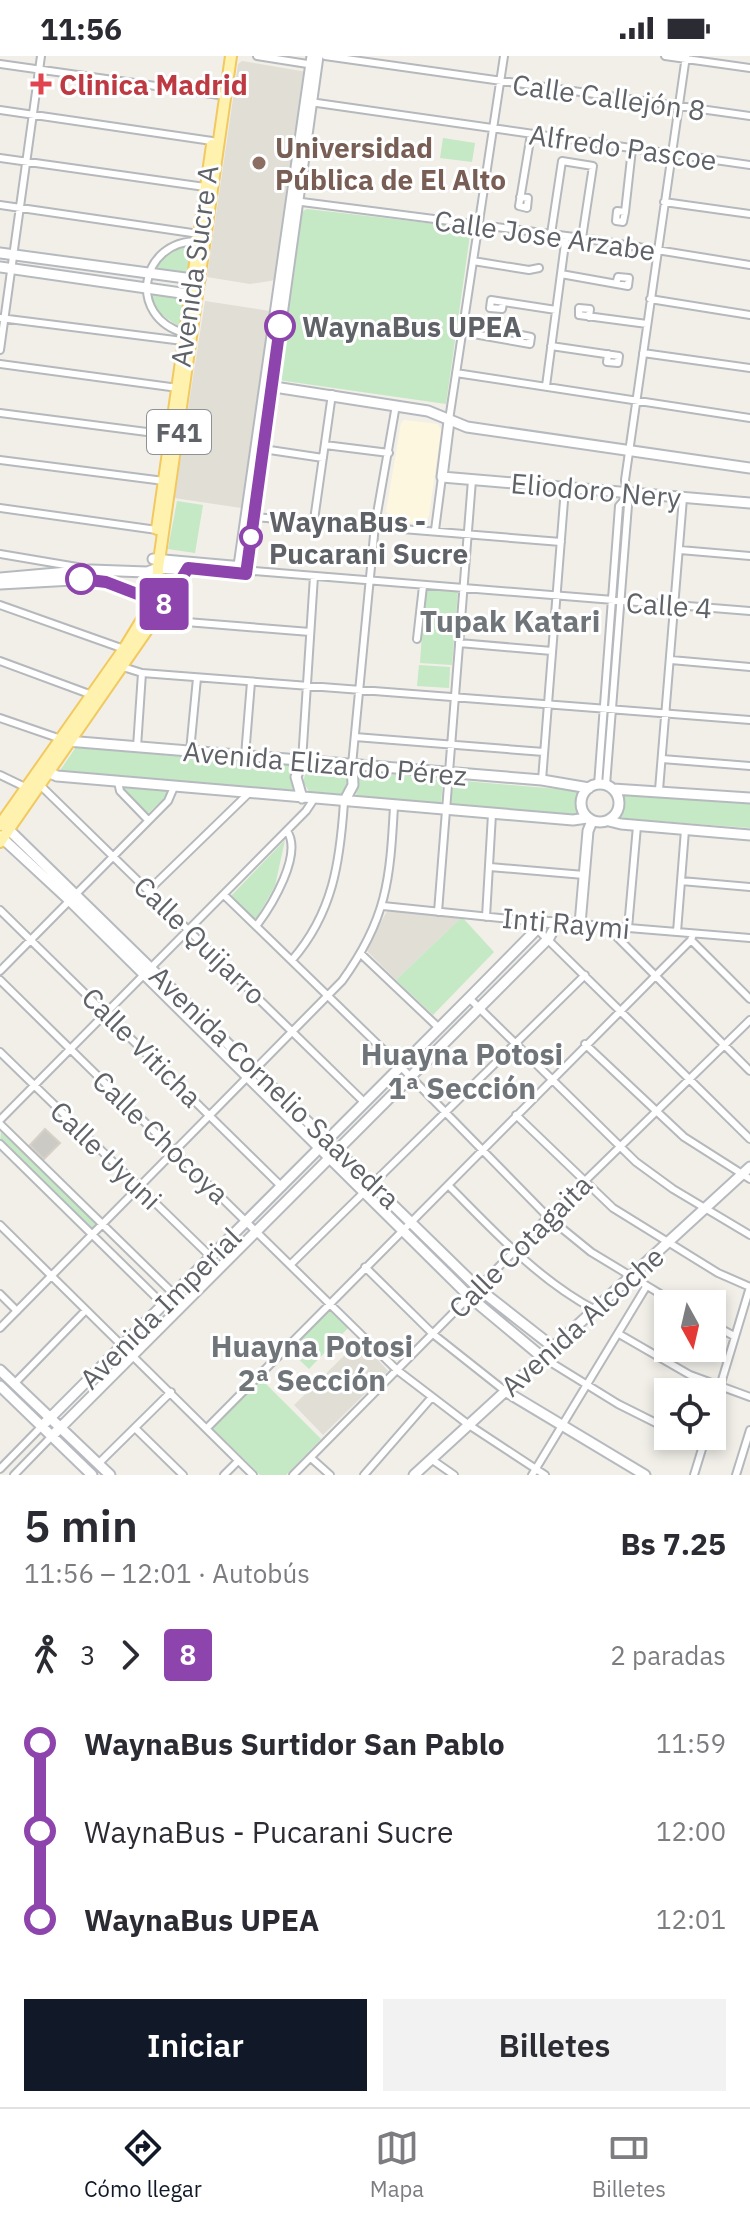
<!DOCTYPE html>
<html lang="es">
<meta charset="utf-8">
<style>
body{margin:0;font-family:"IBM Plex Sans",sans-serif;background:#f2f2f3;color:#2b2b33;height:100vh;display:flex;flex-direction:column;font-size:30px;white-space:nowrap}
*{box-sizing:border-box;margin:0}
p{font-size:26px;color:#7c7c81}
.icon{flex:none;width:44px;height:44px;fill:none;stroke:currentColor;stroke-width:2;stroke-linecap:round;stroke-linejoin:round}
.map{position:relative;height:1419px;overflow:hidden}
.side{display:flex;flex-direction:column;background:#fff;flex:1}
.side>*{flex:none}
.badge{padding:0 16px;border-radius:6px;font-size:28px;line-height:52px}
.needle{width:52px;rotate:172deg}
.fabs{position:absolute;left:654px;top:1234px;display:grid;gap:16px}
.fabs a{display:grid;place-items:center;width:72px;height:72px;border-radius:0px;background:#fff;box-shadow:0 4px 12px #0003;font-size:40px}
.map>.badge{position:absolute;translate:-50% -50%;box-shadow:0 0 0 4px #fff}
.legs{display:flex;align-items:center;gap:12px;height:88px;padding:0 24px;font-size:26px}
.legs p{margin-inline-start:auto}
.headline{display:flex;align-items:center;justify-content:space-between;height:136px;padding:0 24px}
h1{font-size:44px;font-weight:600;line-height:60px}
.primary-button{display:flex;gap:16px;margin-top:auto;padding:16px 24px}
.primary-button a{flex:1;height:92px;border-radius:0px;background:#111827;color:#fff;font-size:32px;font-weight:600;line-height:92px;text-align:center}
.primary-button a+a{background:#f2f2f3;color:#2b2b33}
ul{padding:0 24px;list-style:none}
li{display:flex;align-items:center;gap:28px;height:88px;font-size:30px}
li i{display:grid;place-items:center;width:12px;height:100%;margin:0 10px;background:currentColor}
li i::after{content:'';width:20px;height:20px;margin:-10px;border:6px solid;border-radius:50%;background:#fff}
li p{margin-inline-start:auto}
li:first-child i{background:linear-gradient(#0000 50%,currentColor 0)}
li:last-child i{background:linear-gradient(currentColor 50%,#0000 0)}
.status{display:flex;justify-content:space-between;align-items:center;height:56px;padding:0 40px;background:#fff;direction:ltr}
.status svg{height:22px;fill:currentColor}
.tab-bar{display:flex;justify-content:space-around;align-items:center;height:112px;border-top:2px solid #e1e1e2;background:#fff;font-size:22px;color:#7c7c81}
.tab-bar a{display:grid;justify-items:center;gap:4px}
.tab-bar .current{color:#111827}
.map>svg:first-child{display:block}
.commercial{fill:#fef7e0}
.education{fill:#e1ded6}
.green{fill:#c5e8c5}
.building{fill:#cccac5;stroke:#d6d1c6;stroke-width:2}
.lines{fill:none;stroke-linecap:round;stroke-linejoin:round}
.street-casing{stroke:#b5b8bc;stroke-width:10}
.secondary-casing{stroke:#b6babf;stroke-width:13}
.primary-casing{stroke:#f2c960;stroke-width:14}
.street{stroke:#fff;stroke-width:6}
.secondary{stroke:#fff;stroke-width:9}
.primary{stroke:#fff2af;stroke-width:10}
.line-1-casing{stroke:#fff;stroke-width:18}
.line-1{stroke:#8e44ad;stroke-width:12}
.health-dot{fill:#e0444e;stroke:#fff;stroke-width:3}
.education-dot{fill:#8d6e63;stroke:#fff;stroke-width:3}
.stop-1-dot{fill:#fff;stroke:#8e44ad;stroke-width:4}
.labels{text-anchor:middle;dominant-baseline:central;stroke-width:6;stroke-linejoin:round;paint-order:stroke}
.shield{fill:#fff;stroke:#8f9295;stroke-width:2}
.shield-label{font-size:26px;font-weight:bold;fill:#5f6368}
.health-label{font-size:28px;font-weight:bold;fill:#be3a42;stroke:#fff;text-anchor:start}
.street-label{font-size:28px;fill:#5f6368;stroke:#fff}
.education-label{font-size:28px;font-weight:bold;fill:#785e54;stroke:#fff;text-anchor:start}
.stop-label{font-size:28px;font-weight:bold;fill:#5f6368;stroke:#fff;text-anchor:start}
.neighbourhood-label{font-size:30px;font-weight:bold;fill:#70757a;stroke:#fff}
</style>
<div class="status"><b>11:56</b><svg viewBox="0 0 49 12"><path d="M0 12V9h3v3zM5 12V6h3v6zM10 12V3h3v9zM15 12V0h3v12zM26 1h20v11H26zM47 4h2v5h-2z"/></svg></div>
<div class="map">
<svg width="750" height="1419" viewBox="0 0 750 1419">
<rect width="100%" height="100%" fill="#f1efe8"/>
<path class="commercial" d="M404,364L438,368L441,374L429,460L424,468L403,466L386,456L401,367Z"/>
<path class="education" d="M242,5L307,16L276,224L250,228L207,221L238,8Z
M205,245L270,255L271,258L241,452L174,442Z
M387,855L404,856L462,861L396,924L368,896L367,891Z
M360,1284L388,1315L323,1379L294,1349Z"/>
<path class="green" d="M443,82L475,87L472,106L440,102Z
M307,153L471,172L446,348L278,324L301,156Z
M194,188L190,218L153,214L171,195Z
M151,235L186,242L181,272L159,257L149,237Z
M177,445L203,449L195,497L168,493Z
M425,533L458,535L452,609L420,607Z
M419,609L450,611L449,632L417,630Z
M76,691L297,710L293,721L295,737L59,716Z
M313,711L342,714L348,720L345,738L339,741L311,738L303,726L306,716Z
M359,715L443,723L441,748L356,740Z
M453,724L581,735L576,745L580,761L451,750Z
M119,731L169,734L170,737L147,758Z
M620,735L750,745V772L618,762L625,747Z
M285,784L275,830L255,865L229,842Z
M462,861L494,896L433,959L396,924Z
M1,1076L98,1169L92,1174L0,1085Z
M329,1254L348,1272L309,1313L290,1295Z
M260,1322L321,1383L286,1419H260L212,1372Z"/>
<path class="building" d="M45,1073L60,1087L44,1103L30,1089Z"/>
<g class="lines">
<defs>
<path id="street" d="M257,0L314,9
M325,0L750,60
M665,0L750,12
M0,8L219,39
M310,46L750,109
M0,54L212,85
M0,102L205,131
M520,141L528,142L527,152L519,150L531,78
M294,145L582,182L750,209
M664,146L750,158
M0,149L199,178
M625,156L617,155L616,165L623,166L625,156L632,93
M551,178L562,105L593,110L582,182
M473,205L529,214L539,212
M561,218L628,230L629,222L618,221L616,228
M650,243L750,259
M503,246L502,253L490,252L491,244L556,254
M589,261L590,253L579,252V259L647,268
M0,262L183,285
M462,276L530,288L531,281L521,279L520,286
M184,277C127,261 139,185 198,185
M551,290L619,300L618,307L607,306L608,298
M0,294L41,0
M643,297L750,312
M0,308L178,332
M456,317L750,362
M546,330L566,180
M0,357L170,379
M449,364L504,0
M325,389L389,397
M263,393L323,402
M0,404L164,425
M0,452L157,474
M254,461L561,486
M314,464L332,338
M435,474L442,421
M680,494L750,500
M0,498L83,512
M246,518L254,515L750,555
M0,549L124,593
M155,561L174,565L310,576
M417,583L423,530
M459,587L552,595
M671,604L750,611
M0,605L92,639
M123,611L142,617L750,664
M0,662L61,683
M355,681L544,696
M137,691L142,617
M190,695L197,622
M245,700L251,626
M662,703L750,710
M302,705L314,520
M352,709L375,469L396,349
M0,719L27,732
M542,724L565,432
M118,726L120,735L148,764
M39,728L365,1047
M598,729L619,450L625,443
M606,729L628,449L625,424L686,0
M659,734L683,442
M490,811L584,819
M681,825L750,831
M149,834L249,737
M224,839L400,1010L548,1161L591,1196L677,1248
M383,850L539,866
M0,854L282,1131
M438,856L472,424
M486,861L492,758
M580,868L750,882
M257,869C272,849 303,798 287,775
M611,871L613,877L750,1015
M628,872L637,770
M537,873L750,1083
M677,876L685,774
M691,884L750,943
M361,898L439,972
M292,904C333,857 340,806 344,746
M0,915L168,745L174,731
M0,924L397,1314L469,1369L545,1419
M469,942L636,1106L673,1133L750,1179
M585,988L684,1081L750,1123
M0,996L212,1202
M516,1059L613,1152L718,1217L750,1231
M0,1064L306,755L314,743
M0,1068L184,1248
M0,1088L173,1258
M448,1129C494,1175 537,1223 595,1254
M0,1169L253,1419
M290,1209L585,919
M365,1211L433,1278L505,1335
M0,1238L17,1255
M712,1268L734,1280
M0,1272L342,925C387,863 390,824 394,750
M619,1278L690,1319L750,1341
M542,1301L618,1348L668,1373
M14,1328L85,1255
M712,1357L750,1231
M135,1372L183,1419
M207,1372L691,884L693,878
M685,1380L703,1388
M311,1402L330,1419
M431,1403L454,1419
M98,1408L171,1336
M0,1413L42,1370
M14,1419L52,1380
M224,1419L238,1405
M293,1419L548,1161L750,964
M364,1419L432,1341
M532,1419L646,1231
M694,1419L706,1380
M736,1419L750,1374"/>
<path id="secondary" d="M0,197L200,224
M0,211L195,239
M268,330L428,355L467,371L750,412
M449,365L442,421L750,447
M153,503L243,511
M238,517L312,0
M0,522L91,514L147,516L158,512L246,518L318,0
M0,528L91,523L166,549L190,510
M67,685L542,724L589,732
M302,705L296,721L302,742
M43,714L57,720L573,764L587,762
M581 747a19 19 0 1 1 38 0a19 19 0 1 1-38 0Z
M613,733L750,742
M344,746L353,729L352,709
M609,765L621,768L750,779
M5,770L479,1233L553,1291
M0,780L68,843L470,1241L542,1301
M0,1314L110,1419
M0,1330L92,1419
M505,1335L645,1419
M42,1370L469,942L537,873L539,866L580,868L588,775L592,765
M52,1380L549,882L557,867
M414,1419L750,1111"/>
<path id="primary" d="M157,473L212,89
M0,769L124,593L146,557L150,529
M0,786L156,561L158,512L231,0"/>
</defs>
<use href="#street" class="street-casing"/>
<use href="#secondary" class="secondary-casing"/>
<use href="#primary" class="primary-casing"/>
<use href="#street" class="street"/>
<use href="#secondary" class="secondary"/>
<use href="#primary" class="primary"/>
</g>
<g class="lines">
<defs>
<path id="line-1" d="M81,523L106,526L166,549L188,512L246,518L280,270"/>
</defs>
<use href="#line-1" class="line-1-casing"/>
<use href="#line-1" class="line-1"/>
</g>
<path class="health-dot" d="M37 16h8v8h8v8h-8v8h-8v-8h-8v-8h8z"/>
<circle class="education-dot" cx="259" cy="107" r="8"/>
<g class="stop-1-dot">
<circle cx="280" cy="270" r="14"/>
<circle cx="251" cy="481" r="10"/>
<circle cx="81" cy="523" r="14"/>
</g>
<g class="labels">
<rect class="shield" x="147" y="354" width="64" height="44" rx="6"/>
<g class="shield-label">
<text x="179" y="376">F41</text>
</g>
<g class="health-label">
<text x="59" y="28">Clinica Madrid</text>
</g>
<g class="street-label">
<text transform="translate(609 41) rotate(8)">Calle Callejón 8</text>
<text transform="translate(623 91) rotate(8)">Alfredo Pascoe</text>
<text transform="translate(545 179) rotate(8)">Calle Jose Arzabe</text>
<text transform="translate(194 210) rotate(-82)">Avenida Sucre A</text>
<text transform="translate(596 434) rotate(5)">Eliodoro Nery</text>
<text transform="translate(669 549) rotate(4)">Calle 4</text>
<text transform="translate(325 707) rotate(5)">Avenida Elizardo Pérez</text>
<text transform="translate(566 867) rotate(5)">Inti Raymi</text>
<text transform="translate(200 884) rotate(44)">Calle Quijarro</text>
<text transform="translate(142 991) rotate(45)">Calle Viticha</text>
<text transform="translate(275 1031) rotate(44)">Avenida Cornelio Saavedra</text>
<text transform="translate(161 1081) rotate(44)">Calle Chocoya</text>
<text transform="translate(106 1099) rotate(44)">Calle Uyuni</text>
<text transform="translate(520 1190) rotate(-45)">Calle Cotagaita</text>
<text transform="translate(160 1252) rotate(-45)">Avenida Imperial</text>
<text transform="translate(582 1265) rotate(-42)">Avenida Alcoche</text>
</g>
<g class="education-label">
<text x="275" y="91">Universidad<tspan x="275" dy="32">Pública de El Alto</tspan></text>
</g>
<g class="stop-label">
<text x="302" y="270">WaynaBus UPEA</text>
<text x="269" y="465">WaynaBus -<tspan x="269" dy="32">Pucarani Sucre</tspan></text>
</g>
<g class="neighbourhood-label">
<text x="510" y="564">Tupak Katari</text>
<text x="462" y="997">Huayna Potosi<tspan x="462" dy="34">1ª Sección</tspan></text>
<text x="312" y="1289">Huayna Potosi<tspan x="312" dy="34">2ª Sección</tspan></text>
</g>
</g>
</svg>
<div class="fabs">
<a><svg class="needle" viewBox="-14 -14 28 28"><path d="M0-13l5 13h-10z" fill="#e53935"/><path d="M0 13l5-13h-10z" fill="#7c7c81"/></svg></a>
<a><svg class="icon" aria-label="locate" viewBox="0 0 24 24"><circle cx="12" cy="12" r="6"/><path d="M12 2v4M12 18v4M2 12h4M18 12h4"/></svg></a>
</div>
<b class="badge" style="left:164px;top:548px;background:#8e44ad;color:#fff">8</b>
</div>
<section class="side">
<div class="headline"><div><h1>5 min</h1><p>11:56 – 12:01 · Autobús</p></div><b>Bs 7.25</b></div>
<div class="legs"><svg class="icon" aria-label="walk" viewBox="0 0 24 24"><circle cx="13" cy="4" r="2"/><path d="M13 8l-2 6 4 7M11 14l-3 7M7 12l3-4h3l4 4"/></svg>3<svg class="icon" aria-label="forward" viewBox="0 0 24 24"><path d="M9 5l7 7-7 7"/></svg><b class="badge" style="background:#8e44ad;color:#fff">8</b><p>2 paradas</p></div>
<ul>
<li><i style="color:#8e44ad"></i><b>WaynaBus Surtidor San Pablo</b><p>11:59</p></li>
<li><i style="color:#8e44ad"></i><span>WaynaBus - Pucarani Sucre</span><p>12:00</p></li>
<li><i style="color:#8e44ad"></i><b>WaynaBus UPEA</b><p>12:01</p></li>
</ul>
<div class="primary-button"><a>Iniciar</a><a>Billetes</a></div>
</section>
<nav class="tab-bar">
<a class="current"><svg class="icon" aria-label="directions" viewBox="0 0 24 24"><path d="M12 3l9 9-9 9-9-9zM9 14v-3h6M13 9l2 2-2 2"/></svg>Cómo llegar</a>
<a><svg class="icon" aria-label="map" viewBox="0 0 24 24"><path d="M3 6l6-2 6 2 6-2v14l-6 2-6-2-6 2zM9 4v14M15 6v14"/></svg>Mapa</a>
<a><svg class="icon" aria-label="tickets" viewBox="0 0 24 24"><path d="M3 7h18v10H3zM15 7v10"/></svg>Billetes</a>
</nav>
